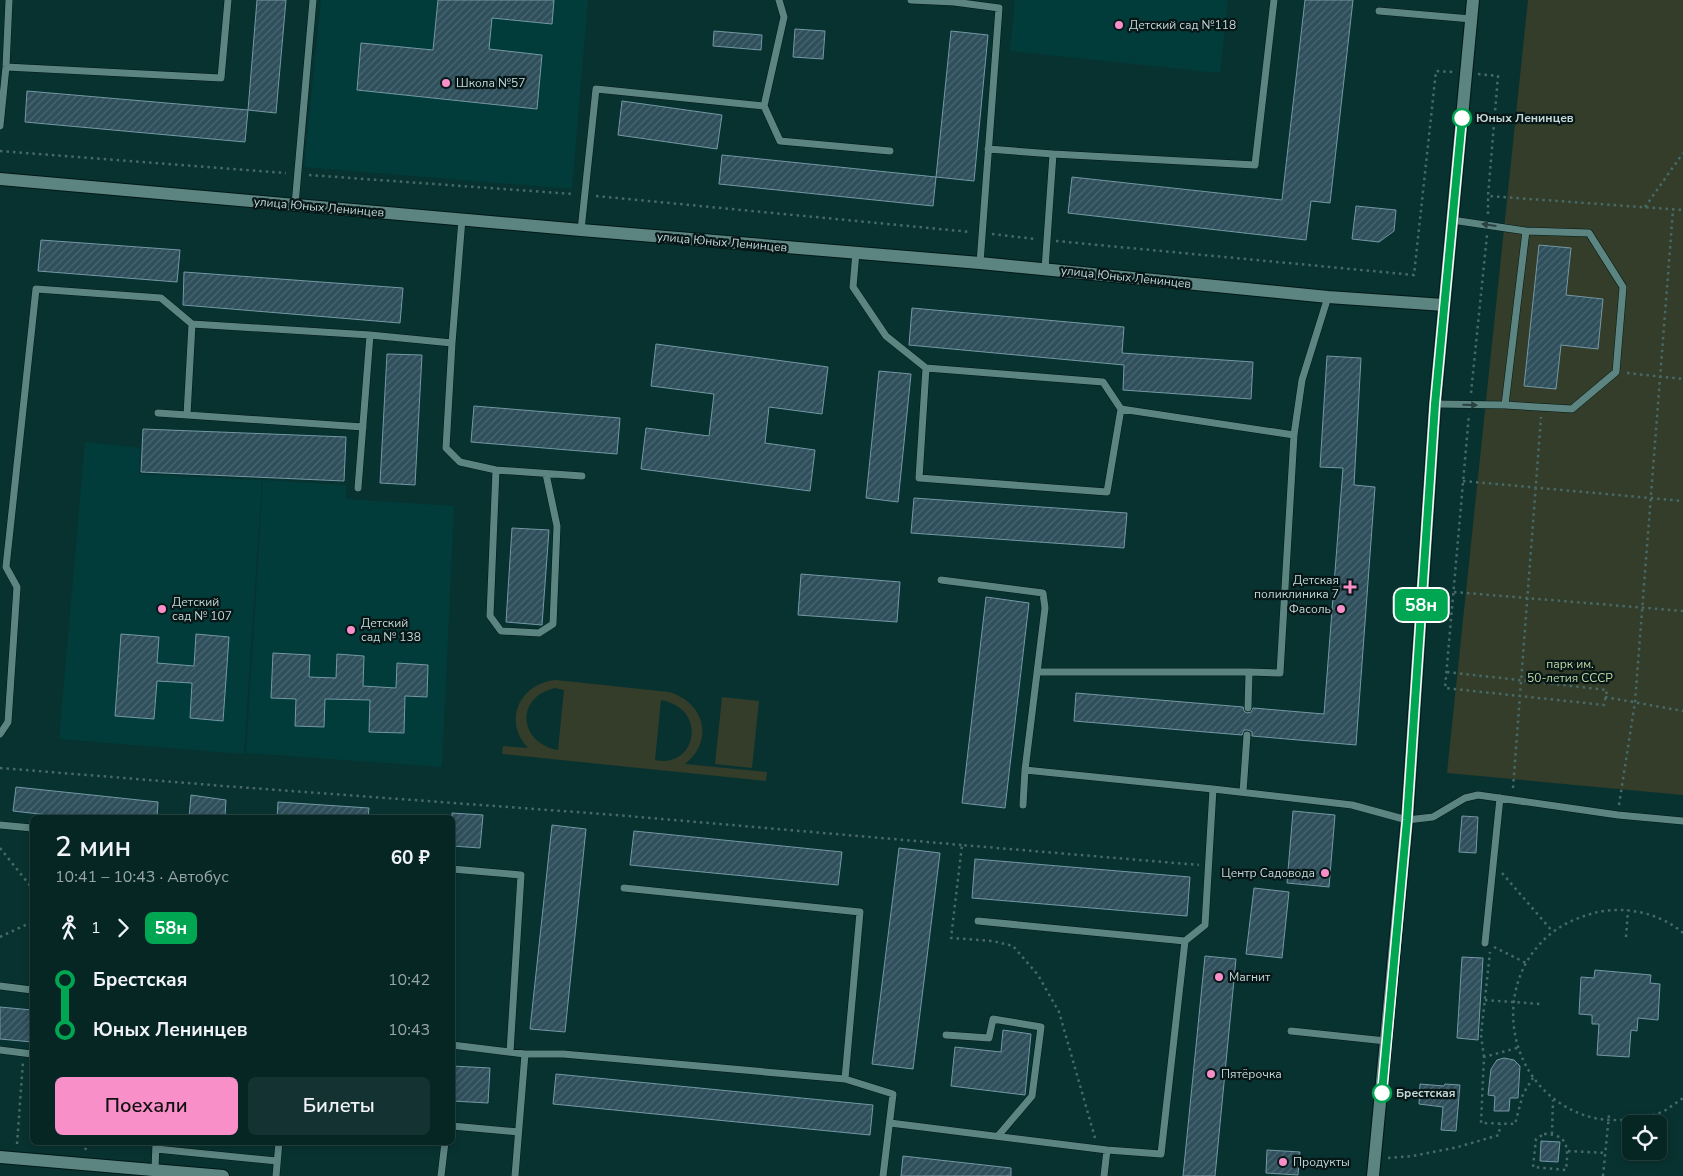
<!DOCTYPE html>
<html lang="ru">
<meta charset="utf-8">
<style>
body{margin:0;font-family:"Nunito Sans",sans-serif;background:#143231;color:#f1f3f6;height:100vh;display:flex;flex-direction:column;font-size:19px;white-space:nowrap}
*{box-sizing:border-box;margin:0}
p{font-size:16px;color:#98a5a6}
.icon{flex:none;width:28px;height:28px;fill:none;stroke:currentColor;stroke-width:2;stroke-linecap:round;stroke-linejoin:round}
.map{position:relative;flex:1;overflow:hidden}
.side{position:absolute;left:30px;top:815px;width:425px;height:330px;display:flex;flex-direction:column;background:#062624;border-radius:8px;box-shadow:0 2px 8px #0003,0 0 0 1px #274341}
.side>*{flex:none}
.badge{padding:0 10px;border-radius:8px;font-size:18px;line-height:32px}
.controls{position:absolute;left:1622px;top:1115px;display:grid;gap:10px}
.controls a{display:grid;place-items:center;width:45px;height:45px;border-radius:8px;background:#062624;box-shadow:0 2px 8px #0003,0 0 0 1px #274341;font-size:25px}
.map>.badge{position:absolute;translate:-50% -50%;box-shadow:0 0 0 2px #fff}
.legs{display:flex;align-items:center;gap:8px;height:55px;padding:0 25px;font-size:16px}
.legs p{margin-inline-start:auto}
.summary{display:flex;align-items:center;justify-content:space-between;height:85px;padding:0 25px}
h1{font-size:28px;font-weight:600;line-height:38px}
.cta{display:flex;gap:10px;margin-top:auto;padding:10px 25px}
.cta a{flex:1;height:58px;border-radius:8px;background:#f98fc9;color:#111;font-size:20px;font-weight:600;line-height:58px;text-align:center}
.cta a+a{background:#143231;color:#f1f3f6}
ul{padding:0 25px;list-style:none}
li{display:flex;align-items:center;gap:18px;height:50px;font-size:19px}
li i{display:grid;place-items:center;width:8px;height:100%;margin:0 6px;background:currentColor}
li i::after{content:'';width:12px;height:12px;margin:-6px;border:4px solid;border-radius:50%;background:#062624}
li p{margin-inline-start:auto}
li:first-child i{background:linear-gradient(#0000 50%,currentColor 0)}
li:last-child i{background:linear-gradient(currentColor 50%,#0000 0)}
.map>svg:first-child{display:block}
.built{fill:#013c3a}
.green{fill:#343d29;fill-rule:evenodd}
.building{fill:url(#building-hatch);stroke:#7498a5}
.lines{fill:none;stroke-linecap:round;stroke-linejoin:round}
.service-casing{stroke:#001817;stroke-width:8}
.minor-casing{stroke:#001817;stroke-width:14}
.tertiary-casing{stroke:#001817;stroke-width:14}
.path{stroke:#476968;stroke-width:2.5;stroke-dasharray:2.5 4;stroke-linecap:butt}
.service{stroke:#5c8481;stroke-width:7}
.minor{stroke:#5c8481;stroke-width:12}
.tertiary{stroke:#5c8481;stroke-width:12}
.oneway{fill:#294241}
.line-1-casing{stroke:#fff;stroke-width:11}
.line-1{stroke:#00a651;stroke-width:8}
.poi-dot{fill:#f98fc9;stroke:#071616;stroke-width:2}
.stop-1-dot{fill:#fff;stroke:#00a651;stroke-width:2.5}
.labels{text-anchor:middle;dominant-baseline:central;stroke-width:4.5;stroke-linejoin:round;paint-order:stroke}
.poi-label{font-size:12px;fill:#c3d7d6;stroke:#071616;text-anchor:start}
.stop-label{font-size:12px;font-weight:bold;fill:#c3d7d6;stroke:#071616;text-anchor:start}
.street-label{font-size:12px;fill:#c3d7d6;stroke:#071616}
.park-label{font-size:12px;fill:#bfd7a4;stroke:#071616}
</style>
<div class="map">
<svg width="1683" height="1176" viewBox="0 0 1683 1176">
<defs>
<pattern id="building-hatch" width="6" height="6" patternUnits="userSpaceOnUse" patternTransform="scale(1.25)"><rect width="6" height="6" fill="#2e4f5b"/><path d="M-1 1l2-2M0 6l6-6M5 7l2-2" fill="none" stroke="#4b6872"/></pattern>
</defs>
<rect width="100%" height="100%" fill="#083230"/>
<path class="built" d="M321,0H588L572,189L304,167Z
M1015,0H1228L1220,73L1010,51Z
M85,442L140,448L139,474L262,480L244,754L59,739Z
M263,480L346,485V499L454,506L442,767L246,753Z"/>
<path class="green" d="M1528,0H1683V795L1447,773Z
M556,680L669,692C704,702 715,740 685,764L767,772L766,781L502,754L503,746L528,748C502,721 520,683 556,680ZM555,688L564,690L558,750C518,743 515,697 555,688ZM661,700C709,709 696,769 655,760Z
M722,697L759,701L752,768L715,764Z"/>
<path class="building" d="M257,0H286L276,113L248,110Z
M438,0H554L552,24L492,18L489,49L542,55L537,109L357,90L361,43L433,50Z
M1305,0H1353L1330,203L1311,201L1306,240L1068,213L1072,177L1282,200Z
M795,29L825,31L823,59L793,57Z
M714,31L762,35L761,50L713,46Z
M951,31L988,35L974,181L936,177Z
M27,91L248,110L245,142L25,122Z
M622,101L722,115L717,149L618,135Z
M722,155L936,177L933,206L719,184Z
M1356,206L1396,210L1394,231L1379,242L1352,239Z
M41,240L180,250L177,282L38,271Z
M1539,245L1571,248L1566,295L1603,299L1598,349L1561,345L1556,389L1524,386Z
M184,272L403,288L400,323L183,305Z
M912,308L1124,327L1122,353L1253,362L1251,399L1123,390L1124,365L909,345Z
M656,344L828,367L822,414L769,407L765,443L815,450L810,491L641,469L646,428L709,436L714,394L651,386Z
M387,354L422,355L415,485L380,483Z
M1327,356L1361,358L1354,485L1375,487L1356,745L1252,736V732L1248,730H1244L1242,735L1074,721L1076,693L1243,707L1244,711L1247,713L1251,712L1253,708L1324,714L1343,468L1320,467Z
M879,371L911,374L898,502L866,498Z
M474,406L620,418L617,454L471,442Z
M143,429L346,437L344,481L141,472Z
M914,498L1127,513L1124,548L911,533Z
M512,528L549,530L542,625L506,622Z
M801,574L900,582L897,622L798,615Z
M986,597L1029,603L1005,808L962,803Z
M121,634L159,637L157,663L194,666L196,634L229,637L223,721L190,718L192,683L157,681L154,719L115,716Z
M273,653L310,655L309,677L336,678L337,654L364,656L363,686L396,688L397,663L428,665L427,697L405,696L404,733L369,732L370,700L325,699L324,727L295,726L296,699L271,698Z
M16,787L158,802L157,818H74L13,811Z
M191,795L226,800L225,818H189Z
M278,802L369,808L368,818H277Z
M1293,811L1335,815L1329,887L1287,883Z
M452,813L483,815L480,848L452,846Z
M1462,816L1478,817L1476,853L1459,852Z
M552,825L586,829L565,1032L530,1029Z
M634,831L842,852L838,885L630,865Z
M899,848L940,853L913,1069L872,1064Z
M975,859L1190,877L1187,916L972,898Z
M1254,888L1289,892L1282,958L1246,954Z
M1205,956L1236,959L1215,1176H1183Z
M1462,957L1483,958L1478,1040L1457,1038Z
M1595,970L1651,975L1650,983L1660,984L1658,1020L1638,1018L1637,1031L1631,1030L1629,1057L1597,1055L1599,1024H1592V1015L1579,1014L1581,977L1594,978Z
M0,1007L32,1010V1042L0,1039Z
M1003,1030L1031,1034L1025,1095L951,1086L955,1047L1001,1052Z
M1504,1058L1514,1060L1520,1066L1518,1098H1510L1509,1111H1494L1495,1096L1488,1095L1491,1069L1497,1060Z
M452,1066L490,1068L488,1103L452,1101Z
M556,1074L873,1105L870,1135L553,1104Z
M1420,1084L1444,1086L1445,1084L1460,1085L1456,1131L1441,1130L1443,1107L1419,1104Z
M1541,1141L1560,1142L1558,1162L1540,1161Z
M1267,1150L1300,1152L1298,1175L1266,1173Z
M903,1156L1011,1168V1176H901Z"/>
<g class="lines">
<defs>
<path id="service" d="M911,0L954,2V0
M954,2L999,8L980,263
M1379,11L1471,19
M6,67L221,78L228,0
M764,106L780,141L890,151
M0,126L6,67L9,0
M988,149L1053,154
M295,205L313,0
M462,219L452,343L446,448L460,462L496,470
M581,230L596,89L764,106L784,17L779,0
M856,252L853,287L886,336L926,368L919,478L1107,492L1121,409L1294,435L1302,380L1328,297
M1045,269L1053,154L1255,165L1274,0
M926,368L1103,382L1121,409
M1435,404L1505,405L1572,409L1616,372L1623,287L1589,233L1526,231L1452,220
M1505,405L1526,231
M158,413L363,427
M187,415L192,324
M546,474L557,526L553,624L539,633L501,631L490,616L496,470L582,476
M358,488L370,335
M941,580L1043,593L1045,608L1025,770L1213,789
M1037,672H1249
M1248,708L1249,672L1280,673L1294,435
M0,734L8,722L17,587L6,567L36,289L161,298L192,324L370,335L452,343
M1243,792L1247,735
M1023,805L1025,770
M0,825L32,828
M452,869L521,875L510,1052
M624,888L860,912L845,1079L893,1094L883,1176
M978,921L1185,941
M1485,943L1500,798
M0,986L32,990
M1291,1031L1386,1041
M946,1035L989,1038L993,1019L1041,1027L1032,1096L998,1136
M452,1045L525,1054L515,1176
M0,1050L32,1054
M525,1054H563L845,1079
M890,1123L1107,1150L1161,1154L1185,941L1205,925L1213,789L1352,805L1407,820L1433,817L1465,798L1478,795L1618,815L1683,821
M452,1126L518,1132
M156,1149L277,1161
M155,1170L156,1142
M276,1176L279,1142
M441,1176L445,1142
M1104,1176L1107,1150"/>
<path id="minor" d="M0,179L581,230L980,263L1328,297L1444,305
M0,1157L223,1176"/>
<path id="tertiary" d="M1373,1176L1407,820L1435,404L1473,0"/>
</defs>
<use href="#service" class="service-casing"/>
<use href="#minor" class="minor-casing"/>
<use href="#tertiary" class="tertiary-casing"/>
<path class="path" d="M1478,74L1498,76L1488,196L1683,210
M0,151L286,173
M309,175L573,194
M596,196L971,232
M1645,207L1683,153
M1488,214V196
M992,234L1036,239
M1056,241L1414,275L1436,71L1453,72
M1627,373L1683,379
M1471,393L1487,235
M1463,481L1683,501
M1454,592L1683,611
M1447,672L1607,690L1604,705L1445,688L1469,414
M1605,697L1683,711
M0,768L224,786L616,815L962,845
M1513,788L1541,417
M1619,805L1635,702L1673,210
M0,848L32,888
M1502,873L1553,932
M1683,933C1661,913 1623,905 1594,913C1580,917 1566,922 1553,932C1495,976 1502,1068 1563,1105C1580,1116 1600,1121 1620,1120C1635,1120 1650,1117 1664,1111C1671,1107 1677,1102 1683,1098
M0,937L32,922
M1626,937L1628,910
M1494,947L1526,963
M1485,1000L1540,1004
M1517,1048L1484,1057L1481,1123L1515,1124L1523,1094L1533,1078
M1484,1057L1481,1035L1490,952
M1544,1134C1570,1134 1568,1150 1566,1170L1533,1167L1536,1139Z
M1552,1134L1553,1100
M1095,1138L1059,1012L1038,975L1013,946L993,941L951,938L962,845L1199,865
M17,1144L23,1062
M85,1150L89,1142
M1568,1151L1606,1153
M1388,1158L1413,1156L1458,1147L1499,1135L1500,1124
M1603,1176L1609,1115"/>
<use href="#service" class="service"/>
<use href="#minor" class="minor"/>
<use href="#tertiary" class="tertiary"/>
</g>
<defs><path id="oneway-solid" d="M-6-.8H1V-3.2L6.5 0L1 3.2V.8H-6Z" transform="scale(1.25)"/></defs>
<g class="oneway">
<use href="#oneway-solid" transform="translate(1489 225) rotate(-172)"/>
<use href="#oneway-solid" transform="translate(1470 405) rotate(1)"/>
</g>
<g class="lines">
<defs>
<path id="line-1" d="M1382,1093L1407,820L1435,404L1462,118"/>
</defs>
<use href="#line-1" class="line-1-casing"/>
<use href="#line-1" class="line-1"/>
</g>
<g class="poi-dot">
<circle cx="1119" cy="25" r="5"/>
<circle cx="446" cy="83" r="5"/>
<path d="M1347.5 579.5h5v5h5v5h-5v5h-5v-5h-5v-5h5z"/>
<circle cx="162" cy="609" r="5"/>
<circle cx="1341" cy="609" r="5"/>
<circle cx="351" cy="630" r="5"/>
<circle cx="1325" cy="873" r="5"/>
<circle cx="1219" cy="977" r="5"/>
<circle cx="1211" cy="1074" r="5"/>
<circle cx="1283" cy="1162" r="5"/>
</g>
<g class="stop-1-dot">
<circle cx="1462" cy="118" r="9"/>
<circle cx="1382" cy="1093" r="9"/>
</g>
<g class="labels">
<g class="poi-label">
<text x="1129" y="25">Детский сад №118</text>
<text x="456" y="83">Школа №57</text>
<text x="1339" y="580" text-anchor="end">Детская<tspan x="1339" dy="14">поликлиника 7</tspan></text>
<text x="172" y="602">Детский<tspan x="172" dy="14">сад № 107</tspan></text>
<text x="1331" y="609" text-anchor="end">Фасоль</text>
<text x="361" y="623">Детский<tspan x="361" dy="14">сад № 138</tspan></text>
<text x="1315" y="873" text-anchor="end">Центр Садовода</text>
<text x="1229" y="977">Магнит</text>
<text x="1221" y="1074">Пятёрочка</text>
<text x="1293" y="1162">Продукты</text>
</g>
<g class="stop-label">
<text x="1476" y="118">Юных Ленинцев</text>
<text x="1396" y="1093">Брестская</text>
</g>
<g class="street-label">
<text transform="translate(319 207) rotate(5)">улица Юных Ленинцев</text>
<text transform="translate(722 242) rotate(5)">улица Юных Ленинцев</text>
<text transform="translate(1126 277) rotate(6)">улица Юных Ленинцев</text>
</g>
<g class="park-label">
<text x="1570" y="664">парк им.<tspan x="1570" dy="14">50-летия СССР</tspan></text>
</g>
</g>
</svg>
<div class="controls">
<a><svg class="icon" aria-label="locate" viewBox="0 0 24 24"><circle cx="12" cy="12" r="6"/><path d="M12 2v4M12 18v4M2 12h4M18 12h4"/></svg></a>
</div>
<b class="badge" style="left:1421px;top:605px;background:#00a651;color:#fff">58н</b>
<section class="side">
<div class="summary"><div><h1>2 мин</h1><p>10:41 – 10:43 · Автобус</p></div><b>60 ₽</b></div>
<div class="legs"><svg class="icon" aria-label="walk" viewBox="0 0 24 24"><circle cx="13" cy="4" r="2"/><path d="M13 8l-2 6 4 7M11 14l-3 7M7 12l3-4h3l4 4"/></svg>1<svg class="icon" aria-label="forward" viewBox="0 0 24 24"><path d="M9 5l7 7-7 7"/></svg><b class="badge" style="background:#00a651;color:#fff">58н</b></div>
<ul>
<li><i style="color:#00a651"></i><b>Брестская</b><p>10:42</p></li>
<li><i style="color:#00a651"></i><b>Юных Ленинцев</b><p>10:43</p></li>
</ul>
<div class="cta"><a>Поехали</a><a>Билеты</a></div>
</section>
</div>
